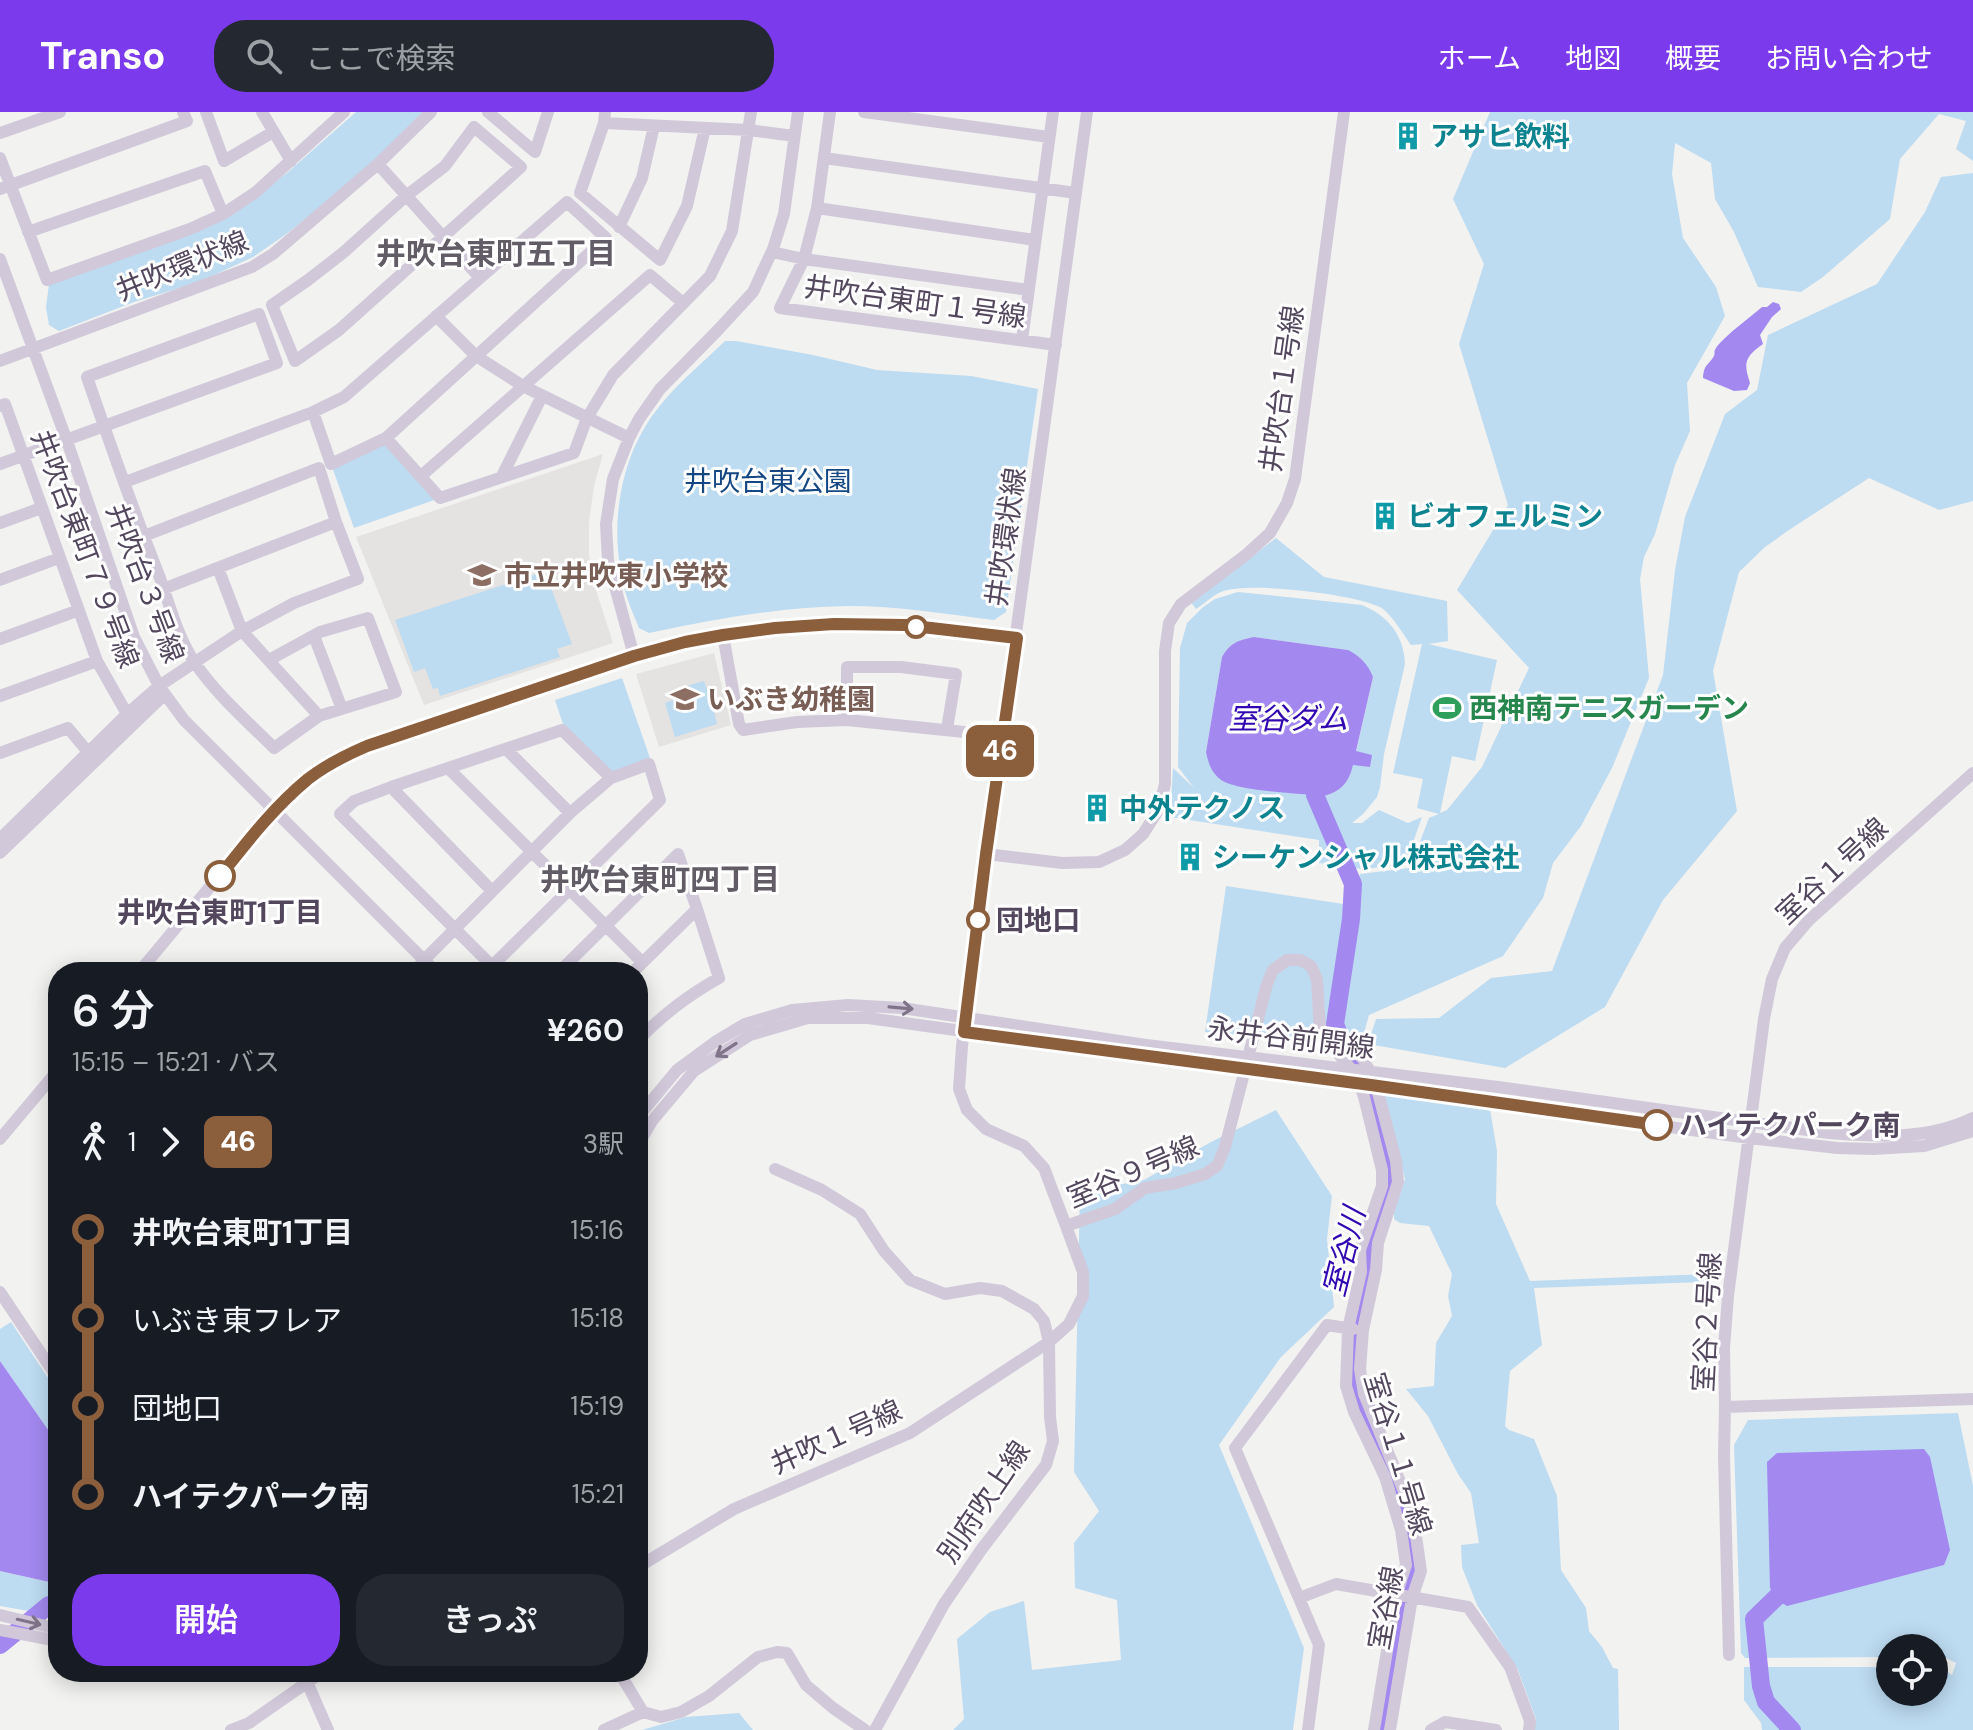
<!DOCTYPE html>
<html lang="ja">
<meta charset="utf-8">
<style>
body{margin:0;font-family:"DM Sans","Noto Sans JP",sans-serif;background:#242831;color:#f1f3f6;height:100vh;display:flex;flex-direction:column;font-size:30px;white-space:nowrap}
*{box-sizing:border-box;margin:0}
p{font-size:26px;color:#9ea1a6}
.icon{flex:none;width:44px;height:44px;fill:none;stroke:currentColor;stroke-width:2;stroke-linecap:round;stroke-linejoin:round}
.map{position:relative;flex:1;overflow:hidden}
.side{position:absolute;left:48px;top:850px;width:600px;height:720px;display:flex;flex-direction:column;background:#171b24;border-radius:32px;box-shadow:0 4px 20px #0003}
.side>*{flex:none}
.badge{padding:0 16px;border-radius:12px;font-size:28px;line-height:52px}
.controls{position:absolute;left:1876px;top:1522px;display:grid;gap:16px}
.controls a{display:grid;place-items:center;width:72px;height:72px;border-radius:50%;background:#171b24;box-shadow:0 4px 20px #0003;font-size:40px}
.map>.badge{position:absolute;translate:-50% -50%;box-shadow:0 0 0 4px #fff}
.legs{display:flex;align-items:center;gap:12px;height:88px;padding:0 24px;font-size:26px}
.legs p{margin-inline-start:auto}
.overview{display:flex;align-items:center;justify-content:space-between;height:136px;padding:0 24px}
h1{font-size:44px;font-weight:600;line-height:60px}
.action{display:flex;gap:16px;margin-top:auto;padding:16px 24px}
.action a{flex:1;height:92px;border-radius:32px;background:#7c3aed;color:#fff;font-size:32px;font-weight:600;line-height:92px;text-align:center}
.action a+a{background:#242831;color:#f1f3f6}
ul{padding:0 24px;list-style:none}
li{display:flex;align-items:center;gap:28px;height:88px;font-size:30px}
li i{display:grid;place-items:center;width:12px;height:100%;margin:0 10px;background:currentColor}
li i::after{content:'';width:20px;height:20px;margin:-10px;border:6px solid;border-radius:50%;background:#171b24}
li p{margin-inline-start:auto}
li:first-child i{background:linear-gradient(#0000 50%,currentColor 0)}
li:last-child i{background:linear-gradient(currentColor 50%,#0000 0)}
header{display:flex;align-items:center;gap:48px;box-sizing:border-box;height:112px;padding:0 40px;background:#7c3aed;color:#fff}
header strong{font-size:38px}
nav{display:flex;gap:44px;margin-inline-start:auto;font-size:28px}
.search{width:560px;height:72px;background:#242831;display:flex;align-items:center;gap:20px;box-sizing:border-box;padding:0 28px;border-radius:32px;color:#9ea1a6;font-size:30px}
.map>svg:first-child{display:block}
.education{fill:#e4e3e2}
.green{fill:#bddbf1;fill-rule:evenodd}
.water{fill:#a288ef}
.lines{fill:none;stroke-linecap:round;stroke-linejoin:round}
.river{stroke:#a288ef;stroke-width:18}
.minor{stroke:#d1c9da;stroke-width:12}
.minor-bridge{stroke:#d1c9da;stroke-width:12}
.oneway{stroke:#7f7489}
.line-1-casing{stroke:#fff;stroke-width:18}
.line-1{stroke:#8b5e3c;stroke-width:12}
.stop-1-dot{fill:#fff;stroke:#8b5e3c;stroke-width:4}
.labels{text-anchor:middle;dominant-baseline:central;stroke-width:6;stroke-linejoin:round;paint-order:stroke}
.culture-label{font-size:28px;font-weight:bold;fill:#0d838f;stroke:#fff;text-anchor:start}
.street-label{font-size:28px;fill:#53475e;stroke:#fff}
.park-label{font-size:28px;fill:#144783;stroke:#fff}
.education-label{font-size:28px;font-weight:bold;fill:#785e54;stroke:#fff;text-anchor:start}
.leisure-label{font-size:28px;font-weight:bold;fill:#27864d;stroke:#fff;text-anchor:start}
.stop-label{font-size:28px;font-weight:bold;fill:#53475e;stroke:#fff;text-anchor:start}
.neighbourhood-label{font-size:30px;font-weight:bold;fill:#615c65;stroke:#fff}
.water-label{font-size:30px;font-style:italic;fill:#3107b1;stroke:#fff}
</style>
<header>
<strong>Transo</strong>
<div class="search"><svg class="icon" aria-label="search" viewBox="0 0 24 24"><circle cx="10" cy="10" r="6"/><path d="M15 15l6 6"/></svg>ここで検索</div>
<nav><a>ホーム</a><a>地図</a><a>概要</a><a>お問い合わせ</a></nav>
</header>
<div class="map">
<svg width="1973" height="1618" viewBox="0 0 1973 1618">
<rect width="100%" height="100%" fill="#f2f2f0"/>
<path class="education" d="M603,342L594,374L589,410V443L594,472L613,531L424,593L356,425Z
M714,541L731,613L659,635L636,562Z"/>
<path class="green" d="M356,0H423L391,35L336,83L285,123L253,145L199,170L134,190L59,219L49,213L46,195L49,172L248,91L288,60Z
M1490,0H1973V49L1956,37L1966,9L1939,2L1900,47L1890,107L1823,165L1801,180L1758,175L1734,120L1715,87L1711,51L1675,31L1672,62L1683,126L1716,175L1725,204L1687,271L1690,319L1675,353L1655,422L1644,445L1640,467L1649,566L1612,656L1581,714L1553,751L1543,786L1503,844L1369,903L1361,932L1205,920L1226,774L1350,793L1360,762L1410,756L1429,706L1439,702L1417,696L1423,667L1393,661L1422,532L1411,533C1404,523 1390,500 1380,495C1353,482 1249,469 1221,480C1213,483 1204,492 1196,497L1190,489L1231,461L1276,426L1324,465L1447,489L1448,529L1428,532L1497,548L1475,649L1452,644L1440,701L1447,698L1482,655L1529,556L1457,478L1508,393L1459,232L1484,152L1453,87Z
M1973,61V389L1939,398L1869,366L1789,418L1765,435L1739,460L1713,559L1737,699L1663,788L1605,895L1505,956L1368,932L1376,907L1439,906L1491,866L1552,859L1663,563L1675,458L1685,405L1725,302L1757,278L1768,223L1877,172L1925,100L1941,65Z
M725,229H736L813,243L877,258L971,264L1038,277L1006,500L994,508C946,502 897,494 848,494C780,495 715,507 649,521L639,516C633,501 626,486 623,470C610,415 619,351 652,304C672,276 700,253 725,229Z
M386,326L440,386L354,416L331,352Z
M537,462L538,468L547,465L572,532L557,537L560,545L440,584L438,576L433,577L425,556L414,560L395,508Z
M1238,480L1362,493C1388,504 1404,523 1405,552L1384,642L1380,675L1377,685L1363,702L1352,711H1362L1379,698L1408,711L1422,705L1405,753L1362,757L1319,751V728L1170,705L1173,656L1194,676L1178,655L1180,536L1187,511L1202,496L1215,487ZM1254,525L1348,538L1373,565L1356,640L1371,643L1370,655L1353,652C1349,670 1342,679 1324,684L1206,640L1222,545C1230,531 1238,528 1254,525Z
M622,566L650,646L616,660L610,659L563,612L555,588Z
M704,569L706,575L709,577L717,612L675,625L665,591L678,586L676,577Z
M1382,982L1490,997L1497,1039L1496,1092L1530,1169L1708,1162L1703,1170L1534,1176L1542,1233L1510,1259L1505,1314L1509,1318L1534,1327L1557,1384L1561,1458L1586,1496L1589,1519L1602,1535L1613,1556L1618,1557L1619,1618H1534L1536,1607L1518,1558L1477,1493L1462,1455L1461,1433L1479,1431L1471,1381L1458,1362L1428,1304L1406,1277L1434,1274L1436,1231L1452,1204L1448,1184L1452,1162L1429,1114L1400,1111L1394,1107V1100L1405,1067Z
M1276,998L1332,1084L1327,1127L1334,1195L1281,1245L1219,1333L1304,1536L1293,1618H953L964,1607L957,1527L990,1500L1024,1489L1032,1558L1121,1548L1117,1488L1075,1476L1074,1431L1099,1399L1074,1360L1080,1080L1144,1068L1211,1030Z
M11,1210L58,1281V1332L0,1249V1217Z
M1958,1301L1973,1374V1618H1798C1786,1604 1769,1590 1766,1571H1756L1762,1592L1784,1618H1762L1761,1611L1744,1588V1555H1890V1580H1934V1555L1945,1558L1952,1563L1956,1551L1946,1546L1934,1544V1536H1890V1545L1745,1546L1741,1541L1734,1333L1748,1308Z
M0,1459L58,1472V1504L0,1494Z
M739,1601L753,1618H642L686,1605Z"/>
<path class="water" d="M1773,190L1779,192L1781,197L1772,205L1760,223L1763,232C1745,245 1743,250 1750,271L1747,278L1734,279L1703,266C1704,252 1708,254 1714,244C1715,242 1714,239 1715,238C1720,227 1752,204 1762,195H1767Z
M1254,525L1348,538C1361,545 1367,551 1373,565L1356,639L1372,643L1370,655L1353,653C1349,670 1342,679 1324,684C1303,682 1233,679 1220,667C1211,660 1208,650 1206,640L1222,545C1230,531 1238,528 1254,525Z
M0,1249L58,1332V1472L0,1459Z
M1924,1337L1930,1345L1950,1438L1944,1453L1787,1494L1777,1488L1770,1476L1767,1350L1777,1341Z"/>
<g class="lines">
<path class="river" d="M1315,683L1353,772L1351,807L1335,912L1344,935L1354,947L1376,1001L1385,1031L1391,1070L1373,1125L1368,1159L1356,1209L1353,1265L1356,1288L1383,1340L1396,1374L1407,1415L1412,1456L1398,1519L1381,1618
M1790,1472L1754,1507L1761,1574L1766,1590L1792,1618
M0,1533L49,1493L58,1492"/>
<path class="minor" d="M206,0L224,49L273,20
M262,0L291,49
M488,0L535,40L548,0
M605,0L604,11L580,81L660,148L687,94L705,16
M830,0L817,96L804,147L780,196L1056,233
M864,0L1049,25
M604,11L749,18L794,24
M474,15L521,55L339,218L295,249L272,193L308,168L344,140L406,84L445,54Z
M0,21L60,0
M0,46L47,168L190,117L223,102L256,80L344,0
M824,46L1076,81
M378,52L480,166
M0,77L187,9L183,0
M817,96L1035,128
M619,115L642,66L654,14
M28,120L205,59L223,102
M772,140L804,147L1029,178
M0,147L67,329L134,525L159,574L184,608L436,860
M436,204L476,244L523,274L629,326
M1022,228L1053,0
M0,249L252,155L273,142L378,52L431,0
M0,294L5,292L97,549L127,602
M386,326L440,386L574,341L587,306L613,263L710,164L732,119L751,0
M0,352L277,251L259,202L87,265C110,332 134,400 160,466C170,494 178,526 195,551C217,583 247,609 274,636L319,604L396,580L368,506L320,520L269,548
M421,364L650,163L682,190
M502,364L542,284
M125,370L313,300L344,285L567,90L606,126L386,326L331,352L313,300
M0,411L41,396
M144,424L319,356L336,410
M218,456L242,519L319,604
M0,468L59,446
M723,523L739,612L743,618L797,610L847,608L1003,624
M314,524L342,597
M0,527L79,498
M634,544L608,449L606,412L613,367L629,326L639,307L660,277L717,219L753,180L773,137L784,102L798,0
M0,584L97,549
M847,608V555H901L956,562L947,617
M506,637L570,701
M0,641L68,616L88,640
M448,656L642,850
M1973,661L1809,808L1785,836L1772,867L1764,907L1728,1184L1724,1236L1725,1295L1973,1287
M391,675L492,779
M0,727L127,602L159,574L242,519L294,491L358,467L336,410L163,477
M0,741L165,582
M986,742L1062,751L1099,750L1125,738L1143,722L1159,697L1165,672V539L1169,511L1181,492L1247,442L1270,421L1287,391L1295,367L1344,0
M139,860L274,698L309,666L334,649L367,634L634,544L685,530L723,523L775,516L834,512L905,513L1017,526
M414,860L424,848L570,701L611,666L649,652L660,688L492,854
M498,860L340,702L354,689L391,675L562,618L611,666
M559,860L678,742L697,797
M633,860L697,797L719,866C687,884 664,902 638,928
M1341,945L1352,936L1363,947L1375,969L1396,1049L1398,1070L1378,1131L1376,1158L1363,1218L1360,1257L1364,1282L1410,1394L1416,1424L1421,1459L1412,1486L1390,1618
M1498,975L1829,1021C1878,1025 1928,1028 1973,1006
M1497,991L1749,1026L1837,1036L1873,1037L1924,1034L1973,1019
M638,1005L677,958L715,930L745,912L792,898L848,893L902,896L1146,933
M0,1027L58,958
M638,1033L652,1009L694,959L750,923L808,906H868L1144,944
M775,1057L822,1078L860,1102L884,1139L910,1168L945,1182L980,1176L1002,1179L1034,1197L1044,1209L1049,1230L1050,1305L1053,1329L1046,1353L981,1438L944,1492L875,1618
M1066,1114L1115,1097L1145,1076L1176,1071L1205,1062L1217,1054L1225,1035L1267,872L1273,858L1287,848H1300L1311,854L1317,867L1320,920L1356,963L1364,985L1382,1058V1074L1360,1138L1361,1160L1348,1217L1346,1274L1354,1300L1385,1365L1401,1418L1406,1453L1396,1484L1374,1618
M0,1180L58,1267
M1725,1295L1724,1343L1729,1543
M638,1455L734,1397L910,1321L1049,1230L1069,1212L1083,1184V1160L1066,1114L1044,1056L1024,1034L986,1017L967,998L959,977L962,934L986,742L1087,0
M1299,1486L1336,1472L1468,1495L1510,1555L1530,1609L1529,1618
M0,1503L58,1517
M0,1518L58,1529
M619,1560L643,1600
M307,1570L328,1618
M231,1618L249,1611L322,1560
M604,1618L643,1600L661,1605L681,1600L709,1584L758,1545L777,1540L787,1541L806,1573L833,1596L865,1618
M1308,1618L1319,1533L1235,1336L1327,1213L1353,1217
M1431,1618L1445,1610L1496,1618"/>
<path class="minor-bridge" d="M1146,933L1498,975
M1144,944L1497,991"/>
</g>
<defs><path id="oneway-shaft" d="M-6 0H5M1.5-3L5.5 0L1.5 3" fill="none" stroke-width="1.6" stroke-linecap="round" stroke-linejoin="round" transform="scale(2)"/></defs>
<g class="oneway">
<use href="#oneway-shaft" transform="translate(901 896) rotate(5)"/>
<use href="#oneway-shaft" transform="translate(726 938) rotate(147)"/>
<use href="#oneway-shaft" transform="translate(29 1510) rotate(13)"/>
</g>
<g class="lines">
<defs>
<path id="line-1" d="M220,764C247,730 274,695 308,667C326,653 346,643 367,634L634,544L685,530L723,523L775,516L834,512L905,513L1017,526L986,742L964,920L1371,973L1657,1013"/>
</defs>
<use href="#line-1" class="line-1-casing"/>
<use href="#line-1" class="line-1"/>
</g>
<defs>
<symbol id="building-bare" viewBox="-9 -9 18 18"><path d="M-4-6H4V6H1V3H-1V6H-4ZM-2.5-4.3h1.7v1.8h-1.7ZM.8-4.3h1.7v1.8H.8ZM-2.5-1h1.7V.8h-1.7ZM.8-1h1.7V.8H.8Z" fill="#0f9aa8" stroke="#fff" stroke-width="2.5" paint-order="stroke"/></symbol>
<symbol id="school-bare" viewBox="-9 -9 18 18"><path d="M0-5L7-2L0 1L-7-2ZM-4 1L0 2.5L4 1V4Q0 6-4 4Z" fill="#8d6e63" stroke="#fff" stroke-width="2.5" paint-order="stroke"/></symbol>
<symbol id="stadium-bare" viewBox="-9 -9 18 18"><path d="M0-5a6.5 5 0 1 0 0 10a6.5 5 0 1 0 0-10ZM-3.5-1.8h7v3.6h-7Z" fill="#2e9e5b" stroke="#fff" stroke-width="2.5" paint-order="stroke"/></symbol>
</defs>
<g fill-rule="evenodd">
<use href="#building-bare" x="1388" y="4" width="40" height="40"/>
<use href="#building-bare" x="1365" y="384" width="40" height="40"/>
<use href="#school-bare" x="462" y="443" width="40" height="40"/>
<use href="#school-bare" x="665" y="567" width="40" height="40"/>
<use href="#stadium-bare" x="1427" y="576" width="40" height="40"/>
<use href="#building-bare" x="1077" y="676" width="40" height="40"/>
<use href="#building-bare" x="1170" y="725" width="40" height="40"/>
</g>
<g class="stop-1-dot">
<circle cx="916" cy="515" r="10"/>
<circle cx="220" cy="764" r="14"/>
<circle cx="978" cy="808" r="10"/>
<circle cx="1657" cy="1013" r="14"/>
</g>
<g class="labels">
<g class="culture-label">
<text x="1430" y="24">アサヒ飲料</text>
<text x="1407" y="404">ビオフェルミン</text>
<text x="1119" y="696">中外テクノス</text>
<text x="1212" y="745">シーケンシャル株式会社</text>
</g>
<g class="street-label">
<text transform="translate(182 154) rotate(-22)">井吹環状線</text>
<text transform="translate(915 190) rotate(8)">井吹台東町１号線</text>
<text transform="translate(1282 277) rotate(-82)">井吹台１号線</text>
<text transform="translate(1006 425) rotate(-82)">井吹環状線</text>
<text transform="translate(85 437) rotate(69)">井吹台東町７９号線</text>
<text transform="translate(145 471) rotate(69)">井吹台３号線</text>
<text transform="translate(1832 759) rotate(-43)">室谷１号線</text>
<text transform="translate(1291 926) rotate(7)">永井谷前開線</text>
<text transform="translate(1133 1060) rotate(-23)">室谷９号線</text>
<text transform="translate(1707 1210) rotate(-87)">室谷２号線</text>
<text transform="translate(836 1325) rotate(-24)">井吹１号線</text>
<text transform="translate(1398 1342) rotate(73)">室谷１１号線</text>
<text transform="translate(984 1390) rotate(-56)">別府吹上線</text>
<text transform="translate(1386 1496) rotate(-80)">室谷線</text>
</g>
<g class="park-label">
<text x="768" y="369">井吹台東公園</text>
</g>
<g class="education-label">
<text x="504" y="463">市立井吹東小学校</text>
<text x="707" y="587">いぶき幼稚園</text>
</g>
<g class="leisure-label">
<text x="1469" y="596">西神南テニスガーデン</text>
</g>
<g class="stop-label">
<text x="220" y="800" text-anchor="middle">井吹台東町1丁目</text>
<text x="996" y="808">団地口</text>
<text x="1679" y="1013">ハイテクパーク南</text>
</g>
<g class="neighbourhood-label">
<text x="496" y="141">井吹台東町五丁目</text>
<text x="660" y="767">井吹台東町四丁目</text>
</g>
<g class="water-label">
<text x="1288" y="606">室谷ダム</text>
<text transform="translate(1344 1140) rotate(-76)">室谷川</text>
</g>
</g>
</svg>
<div class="controls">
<a><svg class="icon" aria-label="locate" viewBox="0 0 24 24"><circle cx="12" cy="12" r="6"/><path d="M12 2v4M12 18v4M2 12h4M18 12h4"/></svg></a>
</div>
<b class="badge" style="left:1000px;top:639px;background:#8b5e3c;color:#fff">46</b>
<section class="side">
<div class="overview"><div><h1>6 分</h1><p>15:15 – 15:21 · バス</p></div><b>¥260</b></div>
<div class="legs"><svg class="icon" aria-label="walk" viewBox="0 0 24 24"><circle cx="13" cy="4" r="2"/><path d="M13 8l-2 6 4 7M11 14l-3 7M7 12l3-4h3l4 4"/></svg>1<svg class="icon" aria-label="forward" viewBox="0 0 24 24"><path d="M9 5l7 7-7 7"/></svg><b class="badge" style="background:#8b5e3c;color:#fff">46</b><p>3駅</p></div>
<ul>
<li><i style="color:#8b5e3c"></i><b>井吹台東町1丁目</b><p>15:16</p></li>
<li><i style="color:#8b5e3c"></i><span>いぶき東フレア</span><p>15:18</p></li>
<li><i style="color:#8b5e3c"></i><span>団地口</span><p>15:19</p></li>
<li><i style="color:#8b5e3c"></i><b>ハイテクパーク南</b><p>15:21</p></li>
</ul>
<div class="action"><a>開始</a><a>きっぷ</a></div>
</section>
</div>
